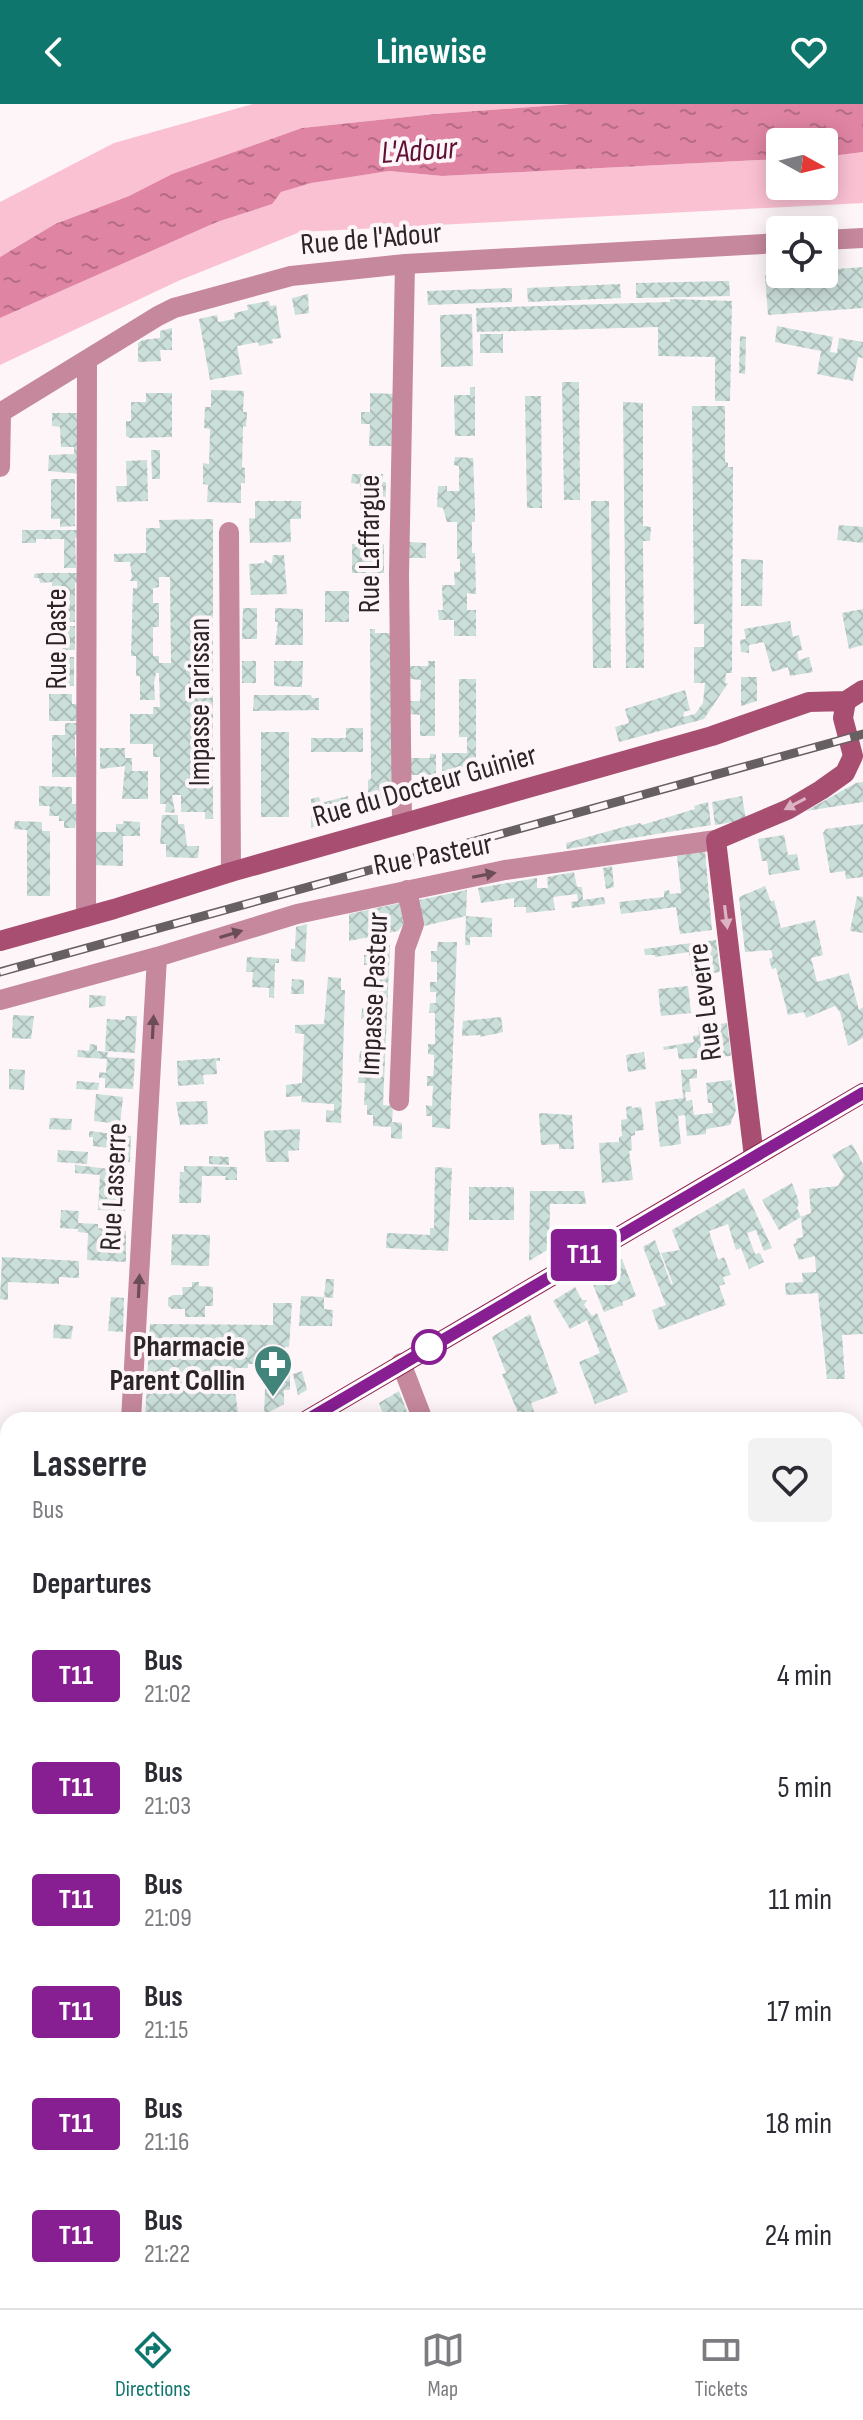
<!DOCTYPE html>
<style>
body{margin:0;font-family:"Sofia Sans Condensed",sans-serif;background:#f2f2f3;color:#2b2b33;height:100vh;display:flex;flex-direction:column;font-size:30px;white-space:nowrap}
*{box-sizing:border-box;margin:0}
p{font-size:26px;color:#7c7c81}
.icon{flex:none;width:44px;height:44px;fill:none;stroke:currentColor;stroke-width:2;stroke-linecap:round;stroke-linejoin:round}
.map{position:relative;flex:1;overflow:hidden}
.sheet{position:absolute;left:0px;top:1308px;width:864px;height:896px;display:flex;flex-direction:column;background:#fff;border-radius:24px 24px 0 0;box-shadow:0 4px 20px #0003}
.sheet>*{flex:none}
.badge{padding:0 16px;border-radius:6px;font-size:28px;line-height:52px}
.needle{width:52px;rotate:98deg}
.tools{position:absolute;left:766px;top:24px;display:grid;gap:16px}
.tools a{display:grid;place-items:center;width:72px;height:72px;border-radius:8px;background:#fff;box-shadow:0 4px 20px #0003;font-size:40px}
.map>.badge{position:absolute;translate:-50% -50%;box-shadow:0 0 0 4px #fff}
h2{padding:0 32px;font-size:30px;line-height:72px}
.round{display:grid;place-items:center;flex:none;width:84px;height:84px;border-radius:8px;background:#f2f2f3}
.headline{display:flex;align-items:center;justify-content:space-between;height:136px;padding:0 32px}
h1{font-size:38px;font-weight:700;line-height:60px}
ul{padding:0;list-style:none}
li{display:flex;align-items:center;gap:24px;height:112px;padding:0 32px}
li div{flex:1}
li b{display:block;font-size:30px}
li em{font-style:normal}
li .badge{min-width:88px;font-weight:700;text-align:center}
header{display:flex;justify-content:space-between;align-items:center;height:104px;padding:0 32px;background:#0f766e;color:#fff;font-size:36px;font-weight:700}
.tab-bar{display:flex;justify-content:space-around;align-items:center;height:112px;border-top:2px solid #e1e1e2;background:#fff;font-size:22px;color:#7c7c81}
.tab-bar a{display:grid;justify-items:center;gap:4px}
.tab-bar .on{color:#0f766e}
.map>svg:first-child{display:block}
.grass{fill:#fac1d3}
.water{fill:url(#water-ripples)}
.building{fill:url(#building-cross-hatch);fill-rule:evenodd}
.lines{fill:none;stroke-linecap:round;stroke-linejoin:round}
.street{stroke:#c6889c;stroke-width:20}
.secondary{stroke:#a84f71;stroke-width:20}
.primary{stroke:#8f2052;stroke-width:20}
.rail-casing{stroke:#676062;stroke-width:9}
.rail{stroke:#fdf5f7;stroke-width:6;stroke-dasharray:18;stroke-linecap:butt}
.oneway{fill:#dbb3c1}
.oneway2{fill:#6a4d56}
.line-casing{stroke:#fff;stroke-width:18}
.line{stroke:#871e91;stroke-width:12}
.stop-dot{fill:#fff;stroke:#871e91;stroke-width:4}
.labels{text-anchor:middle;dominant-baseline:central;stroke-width:8;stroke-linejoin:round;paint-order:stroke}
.street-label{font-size:30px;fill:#2c2527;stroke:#fdf5f7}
.poi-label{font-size:30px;font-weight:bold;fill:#2c2527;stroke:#fdf5f7;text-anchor:end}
.water-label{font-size:32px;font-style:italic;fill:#620f36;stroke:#fdf5f7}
</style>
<header><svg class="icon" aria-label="back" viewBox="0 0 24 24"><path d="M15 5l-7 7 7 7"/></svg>Linewise<svg class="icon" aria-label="heart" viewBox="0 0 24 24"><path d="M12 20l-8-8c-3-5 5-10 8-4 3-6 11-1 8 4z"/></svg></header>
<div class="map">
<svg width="863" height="2204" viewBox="0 0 863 2204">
<defs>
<pattern id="water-ripples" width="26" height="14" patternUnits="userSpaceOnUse" patternTransform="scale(2)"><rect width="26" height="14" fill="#e084a4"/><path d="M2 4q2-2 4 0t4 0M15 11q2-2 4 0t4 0" fill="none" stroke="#b66c86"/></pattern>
<pattern id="building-cross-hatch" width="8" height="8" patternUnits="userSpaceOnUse" patternTransform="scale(2)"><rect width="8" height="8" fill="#cadeda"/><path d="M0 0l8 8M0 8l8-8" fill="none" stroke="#aebebb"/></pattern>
</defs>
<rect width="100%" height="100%" fill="#fdf5f7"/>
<path class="grass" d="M253,0H571L435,10L302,24L172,70L129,92L55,120L0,153V98L114,39Z
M863,48V99L300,128L178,177L0,261V214L217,118L271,100L281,88L311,78L389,67L442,72L780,55V82H824V53Z"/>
<path class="water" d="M571,0H863V48L824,53V38H780V55L442,72L389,67L311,79L281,88L272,100L217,118L0,214V153L55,120L129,92L172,70L302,24L435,10Z"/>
<path class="building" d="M863,163V204L768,211L765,171L824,170V166Z
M729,177L730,192L636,194V179Z
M620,180L621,194L528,198L527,184Z
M512,184V198L428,201L427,187Z
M308,190L309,209L295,211L292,194Z
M670,195L732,197L730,297H715V253L658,252V223L477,228L476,204L670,198Z
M269,197L270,202L276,201L281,234L272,235L273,239L259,242L258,238L237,242L242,270L210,276L199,215L217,211L218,218L235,215L234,209L248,206L247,201Z
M472,210L473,262L441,263L440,211Z
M777,222L833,233L830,248L837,249L839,234L863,238V254L858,253L853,277L817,270L821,247L775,238Z
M172,224V246H160L161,257L138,258V239L143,236L160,234V227Z
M480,230H503V249H480Z
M740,232L746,233L745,270L739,269Z
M562,278H579L580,396H564Z
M470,283H475V332H455L454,291H470Z
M211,286L244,287L243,308H247L246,323L243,322L242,363L245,364V379H241V399L207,398L208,381L203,380V359L209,360L210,330V325L204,324L205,303H211Z
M146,289H172V333L130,334L126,332V317H131V298H146Z
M370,289L395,290V342H369L370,320H361V308H370Z
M525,292H541L542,404H527Z
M623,298L643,299V422L651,423L650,437H643L644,564H626Z
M692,302H725V358L728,359V363H733L732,569H726L725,579H728L704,615L619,638L615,623L629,619L625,605L685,586L690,606L684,608L683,613L695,610L703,599L705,579H694V543H704V520H694Z
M52,309H81V370L48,367L49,351L74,350V343H61L60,323L52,322Z
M151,346H160V375H152Z
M455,353L473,354L475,405V418H472V449H475L476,490L467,489V506H476V532H454V516H439L438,506H443L442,481H455L454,468H460V455H457V418H447L443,404L437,403L438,382H447V387H459V362L454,361Z
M147,356L148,397L117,398L116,382H127L126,357Z
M352,370H383V378H386L385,409H360V380L351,379Z
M51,375H75V422L60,423V415H51Z
M255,397H301V415H290L291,438L250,439L249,414L255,415Z
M591,397H609L611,564H593Z
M213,415V715H205V708H181V691H172L175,709L165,708L166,700H160V653H153V640H130V610H153V603H160L159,569H156L154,579L155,596H140V572H136V552H131L133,484H137V477H130L132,473L130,458H114V450L146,449V424H160L159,416ZM159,473H170L171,559H159V552H153V523H159V499H153V484L159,483Z
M839,421L863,423V439L837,436Z
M22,426H82V434H75L76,464H64V435H36V439H22Z
M409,438L426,439V454H409Z
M352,440H384V469H352Z
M273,451H284L287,490L251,491L249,460L264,459L265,456L272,460Z
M741,455L763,456L762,502H741Z
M41,469H82L81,479H75V518H53L52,478L40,479L39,474H34V470Z
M325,487H349V518H325Z
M243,504H257V535H242Z
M275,504L303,505V541H275L278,518H275Z
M863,505V541L849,545L842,509Z
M790,517L793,533L799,531L802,546L797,548L799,556L809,553L813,568L790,572L788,563L772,568L764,538L749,541V549L741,548L740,536L746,535L744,525Z
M50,522H75V546H62V535H50Z
M370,525H375V529H395L394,700L368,708V676L371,675Z
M49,553H74V582H49Z
M242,557H256V579H242Z
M274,557H303L302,583L274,582Z
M428,557H435V632H420V611L410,610V597H420L421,576L410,575L409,562H428Z
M741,573H757V597L741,602Z
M459,575H476V677L472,678V670L442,671V649H467V633H459Z
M49,590H72V600H78L82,617H49Z
M254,591H311L312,594H319V606L253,607Z
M65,619H82V631H75V653L80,654V660H76V673H52V631H65Z
M346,624H363V648H311V634H346Z
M261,628H289V713H261Z
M100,644H125V654H132V667H148V695H122L125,662L100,665Z
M430,650H436V671H410V654H430Z
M863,678V698L806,707L856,679Z
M39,682L72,683V700H76V709H78L75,724H64V717H59V712H49L50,702H39Z
M348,692L350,712L311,724V695L319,693L321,699Z
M742,692L746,716L715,721L712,698Z
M708,698L711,721L567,745L566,739L620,724L640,719L642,721L695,705L694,702Z
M162,711H178V720H184L187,742H199L198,754L166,753V740H160Z
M15,717L42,718V727H50V792H27V726L14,725Z
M123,717L140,718V732H123V762L94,761L95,728H116V720H123Z
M863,720V773L846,775L845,767L830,769L823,729L826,725Z
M784,731L788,751L797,750L800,766L769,771L767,757H762L758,735Z
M705,747L712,826L680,830L676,803L621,810L619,798L664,793V787L669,786L670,790L681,789L677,752Z
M612,762L614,783L606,785L603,764Z
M574,768L577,783H582L583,796L604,793L605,800L572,804L571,798L578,797L577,790L553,793L555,806L526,809V803H514V794L481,799L478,784L537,774V784H548L547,773Z
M765,782L771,798L774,796L781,824L815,816L823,851L811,854L817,878L849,869L859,906L863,903V934L848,942L840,908L835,902L806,914L804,908L788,911L776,864L772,865L769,855L773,853L771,846L745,848L739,793Z
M467,786L466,812L424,822L419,796Z
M857,792L863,793V829L850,827Z
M400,799L404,820L398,827L349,837V810Z
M466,812L492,814V833H470V841H465Z
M307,820L305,858L291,857V845H295L296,823Z
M716,836L720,868L692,872L689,848L655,853V851H645L644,845Z
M438,838H457L450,1025L432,1023V1012H426V1001L432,1002L433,982H427V972H433L434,961V951L428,950V940H435V909H429L430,899H436V888H430V878H437V858H431V847H437Z
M371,841H390L383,1001L393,1002L392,1018L402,1019V1035L391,1034V1023L373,1022V1011H367V1001H364L365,979H358L359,968L365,969L366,958H359L360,947H366L367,937V915H361L362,904L368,905L369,883H362L363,872L369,873L370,861H364V851H370Z
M247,853L279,855V859H275L274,894L269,893V884L252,883L253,868H246Z
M328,873L341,874V886H345L341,1019L326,1018V1006L334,1007V1000L301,998L302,992L286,993V981L302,979L304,930L295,929V921L324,920Z
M292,875L304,876V890H291Z
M688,882L691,909L661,912L658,885Z
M89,891L106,892L105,902L89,904Z
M13,911L34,912L31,935L12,934Z
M126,912H137L135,949L105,947L107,915L125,916Z
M501,913L503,928L480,933V931L462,932L463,917Z
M727,919L731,952L679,955L677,944L664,946L663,943L694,938L693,932L699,931L698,923Z
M90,940L97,941V947L108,948L107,953L135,955L133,985L105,984V974H99V968L106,969L107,955L77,953L78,946L89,947Z
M644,948L646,965L628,968L626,951Z
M220,954V957H216L217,970L203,971L204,980L178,982L177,957Z
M9,965L25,966L24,986L9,985Z
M697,965V974L689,975L691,988H685L686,997L692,996L694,1011L713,1009L712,999H708L706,979L731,976L736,1006L730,1021L706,1025V1030L687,1032L685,1011L678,1012L681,1040L660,1043L655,998L683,994L681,966Z
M77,977L99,979L98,986L76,985Z
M96,990L123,993L120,1020L94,1017Z
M207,997L208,1020L180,1021L176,998Z
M632,1002V1004L641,1003L644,1026L635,1027V1031L631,1032L632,1046L629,1047L633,1076L602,1079L599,1039L619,1038V1033L622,1032L621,1016L627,1015L626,1003Z
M539,1009L572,1011L574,1045H559V1040L541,1041Z
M50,1014L72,1015L71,1026L49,1025Z
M300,1025L299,1046L288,1047L289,1058H266L264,1027Z
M89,1027L131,1032L130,1058L108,1056L109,1044L93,1042V1033H89Z
M852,1040L863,1060V1230L842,1231L845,1275H827L818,1189L786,1191L785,1179L803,1178L802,1169L816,1168L815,1152L799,1156L793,1140L796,1139V1135L803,1133L801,1113L811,1109L809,1085L838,1082L844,1071L832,1051Z
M58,1046L88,1048L87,1060L57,1058Z
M209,1052L229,1053V1061L209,1060Z
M75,1061L127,1067L125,1107L98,1106L100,1071L75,1069Z
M184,1062L237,1063V1076H225L226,1072H202L201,1099H179L180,1068H184Z
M435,1063L452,1064L448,1147L386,1144L387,1129L430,1131V1124H434Z
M792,1079L799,1098L797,1104L801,1113L779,1126L762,1096Z
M469,1083H514V1116H469Z
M744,1084L772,1144L764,1147L756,1126L747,1129L755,1150L760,1149L764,1158L749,1165L741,1144L736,1146L728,1120L709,1127L718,1156L724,1153L731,1171L723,1173L725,1180L719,1182L726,1201L659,1226L652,1206L666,1201L643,1143L655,1136L671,1180H673L661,1149L680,1146L672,1126Z
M530,1087H584L586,1100H550L549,1145L529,1157Z
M61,1106L79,1107L78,1119L98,1120V1124L106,1125V1120L119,1121V1126L126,1127V1158L87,1156L88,1129L78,1128V1125L60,1124Z
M172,1130L210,1131L209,1162L171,1161Z
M2,1153L79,1157V1174L59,1173V1180L8,1178V1196L0,1195Z
M622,1155L636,1192L622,1198L623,1201L604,1208L590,1173Z
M326,1175H334L333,1194L324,1193Z
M192,1178H199V1182L213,1183V1202H205V1213H185V1205H172L168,1202V1194L173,1191H183L182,1183H192Z
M575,1183L582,1196H587L584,1201L592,1212L597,1209L628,1288L595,1300L579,1258L600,1249L587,1216L570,1225L553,1197Z
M301,1192L324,1193V1205L333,1206L332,1222H299Z
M111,1193L124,1194L123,1228L108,1227Z
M273,1199H292L289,1243H285L284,1265H290V1286H284V1300L264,1311L266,1260H248V1264H235V1287L239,1316H145L150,1220L273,1221Z
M530,1210L558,1289L531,1299L537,1316H521L502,1270L506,1269L492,1233Z
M54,1220L73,1222L71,1235L53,1234Z
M302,1267L307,1286L298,1291L293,1270Z
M399,1287L410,1316H385L379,1299Z
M863,1364V1405L856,1406V1365Z
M856,1504H863V1536H856Z
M31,2196H55V2204H32Z
M393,2196H428V2204H392Z
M618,2196H655L660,2197V2204H629V2200H618Z
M709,2196H737L736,2204H709Z
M798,2196H820V2204H798Z"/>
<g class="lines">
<path class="street" d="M824,136L863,134
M0,309L158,212L174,204L291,172L405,160L780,139
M0,363L1,309
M229,428L231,768
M402,720L399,471L405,160
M86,813L87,256
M0,896L157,853L297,810L505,766L716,736
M399,997L405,845L414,820L407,786
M401,1259L423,1316
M131,1316L157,853
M856,1482H863
M0,1913H8
M856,1921H863
M1,2204V2175
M457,2204V2196
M686,2204V2196"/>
<path class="secondary" d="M0,837L114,805L231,768L712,632L809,598L846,597L863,586
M754,1053L716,736L789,705L821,686L845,669L853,652L843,614L846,597"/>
<path class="primary" d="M307,1316L863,989
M0,1414L8,1417"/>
<defs>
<path id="rail" d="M0,868L863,630"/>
</defs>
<use href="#rail" class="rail-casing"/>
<use href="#rail" class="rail"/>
</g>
<defs><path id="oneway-solid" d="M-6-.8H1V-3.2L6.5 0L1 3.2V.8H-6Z" transform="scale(2)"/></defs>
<g class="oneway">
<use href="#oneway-solid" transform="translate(795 700) rotate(152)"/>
<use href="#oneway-solid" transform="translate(726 813) rotate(83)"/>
</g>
<g class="oneway2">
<use href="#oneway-solid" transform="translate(484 771) rotate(-11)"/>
<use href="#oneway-solid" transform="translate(231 830) rotate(-17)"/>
<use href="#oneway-solid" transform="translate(153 923) rotate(-87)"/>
<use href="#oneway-solid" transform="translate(139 1182) rotate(-87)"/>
</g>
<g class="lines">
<defs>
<path id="line" d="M307,1316L863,989"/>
</defs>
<use href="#line" class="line-casing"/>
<use href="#line" class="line"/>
</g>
<defs>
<symbol id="pharmacy-pin" viewBox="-11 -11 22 30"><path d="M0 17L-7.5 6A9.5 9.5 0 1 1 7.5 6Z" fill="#41857a" stroke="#fdf5f7"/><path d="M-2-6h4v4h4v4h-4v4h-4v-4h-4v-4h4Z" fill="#fff"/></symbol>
</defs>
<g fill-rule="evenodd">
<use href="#pharmacy-pin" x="251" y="1238" width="44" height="60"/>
</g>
<circle class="stop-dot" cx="429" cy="1243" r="16"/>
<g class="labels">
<g class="street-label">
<text transform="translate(371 135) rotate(-5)">Rue de l'Adour</text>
<text transform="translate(370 440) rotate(-90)">Rue Laffargue</text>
<text transform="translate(57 535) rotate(-90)">Rue Daste</text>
<text transform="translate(200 598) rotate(-90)">Impasse Tarissan</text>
<text transform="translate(425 682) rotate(-16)">Rue du Docteur Guinier</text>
<text transform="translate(433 751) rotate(-11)">Rue Pasteur</text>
<text transform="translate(374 890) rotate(-87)">Impasse Pasteur</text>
<text transform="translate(705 898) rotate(-97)">Rue Leverre</text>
<text transform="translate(114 1083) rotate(-87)">Rue Lasserre</text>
</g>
<g class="poi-label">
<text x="245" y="1243">Pharmacie<tspan x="245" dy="34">Parent Collin</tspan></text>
</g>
<g class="water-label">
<text transform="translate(419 47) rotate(-4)">L'Adour</text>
</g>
</g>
</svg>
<div class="tools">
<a><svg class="needle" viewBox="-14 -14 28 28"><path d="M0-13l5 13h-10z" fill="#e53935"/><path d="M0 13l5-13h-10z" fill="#7c7c81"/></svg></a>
<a><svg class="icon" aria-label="locate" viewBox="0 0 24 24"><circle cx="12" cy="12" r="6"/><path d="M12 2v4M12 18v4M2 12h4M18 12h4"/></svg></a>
</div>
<b class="badge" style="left:584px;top:1151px;background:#871e91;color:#fff">T11</b>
<section class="sheet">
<div class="headline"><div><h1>Lasserre</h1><p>Bus</p></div><a class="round"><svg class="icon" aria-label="heart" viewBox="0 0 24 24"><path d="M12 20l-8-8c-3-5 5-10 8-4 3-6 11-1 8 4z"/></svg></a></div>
<h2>Departures</h2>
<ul>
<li><span class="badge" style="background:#871e91;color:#fff">T11</span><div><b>Bus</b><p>21:02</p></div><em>4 min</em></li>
<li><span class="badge" style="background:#871e91;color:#fff">T11</span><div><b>Bus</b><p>21:03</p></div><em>5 min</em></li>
<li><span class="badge" style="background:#871e91;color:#fff">T11</span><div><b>Bus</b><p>21:09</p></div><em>11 min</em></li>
<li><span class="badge" style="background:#871e91;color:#fff">T11</span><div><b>Bus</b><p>21:15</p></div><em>17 min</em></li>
<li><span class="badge" style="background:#871e91;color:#fff">T11</span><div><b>Bus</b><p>21:16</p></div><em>18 min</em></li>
<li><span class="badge" style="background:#871e91;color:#fff">T11</span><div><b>Bus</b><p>21:22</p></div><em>24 min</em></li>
</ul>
</section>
</div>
<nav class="tab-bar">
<a class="on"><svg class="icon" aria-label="directions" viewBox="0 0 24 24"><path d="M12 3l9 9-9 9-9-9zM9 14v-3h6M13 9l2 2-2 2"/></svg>Directions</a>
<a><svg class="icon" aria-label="map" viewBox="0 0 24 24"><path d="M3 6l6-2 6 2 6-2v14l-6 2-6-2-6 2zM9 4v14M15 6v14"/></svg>Map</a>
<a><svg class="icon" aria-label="tickets" viewBox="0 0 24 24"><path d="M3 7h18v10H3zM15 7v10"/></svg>Tickets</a>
</nav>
